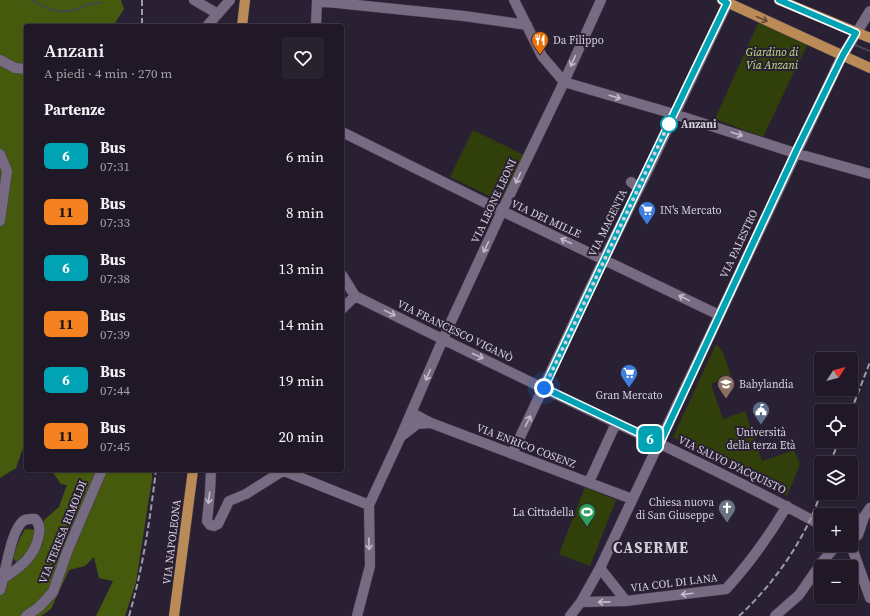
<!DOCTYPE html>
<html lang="it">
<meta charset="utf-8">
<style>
body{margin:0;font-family:"Source Serif 4",serif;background:#28212e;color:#f1f3f6;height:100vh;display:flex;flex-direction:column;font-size:15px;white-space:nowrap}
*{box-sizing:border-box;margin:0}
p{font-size:13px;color:#a2a0a7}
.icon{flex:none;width:22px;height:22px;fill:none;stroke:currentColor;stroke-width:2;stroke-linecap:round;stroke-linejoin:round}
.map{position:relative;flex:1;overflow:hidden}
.drawer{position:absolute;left:24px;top:24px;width:320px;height:448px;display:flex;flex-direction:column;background:#201826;border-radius:4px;box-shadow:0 1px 3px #0004,0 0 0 1px #3d3743}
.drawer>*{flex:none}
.badge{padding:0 8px;border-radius:6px;font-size:14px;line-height:26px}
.needle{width:26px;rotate:54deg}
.controls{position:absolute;left:814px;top:352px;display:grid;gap:8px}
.controls a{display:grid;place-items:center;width:44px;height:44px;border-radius:4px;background:#201826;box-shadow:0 1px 3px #0004,0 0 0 1px #3d3743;font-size:20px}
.you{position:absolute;width:20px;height:20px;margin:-10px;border:3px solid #fff;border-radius:50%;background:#1a73e8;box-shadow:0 0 0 6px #1a73e833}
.map>.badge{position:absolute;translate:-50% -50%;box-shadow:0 0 0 2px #fff}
h2{padding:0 20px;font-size:15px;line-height:36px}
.round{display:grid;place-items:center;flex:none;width:42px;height:42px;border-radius:4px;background:#28212e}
.summary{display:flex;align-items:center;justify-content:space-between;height:68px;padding:0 20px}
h1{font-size:19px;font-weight:600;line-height:30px}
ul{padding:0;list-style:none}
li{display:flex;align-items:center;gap:12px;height:56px;padding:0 20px}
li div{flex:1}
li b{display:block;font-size:15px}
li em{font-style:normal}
li .badge{min-width:44px;font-weight:700;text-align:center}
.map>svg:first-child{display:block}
.green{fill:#313f0a}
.forest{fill:#465a0d}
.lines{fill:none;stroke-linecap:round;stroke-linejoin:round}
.stream{stroke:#42484e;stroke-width:2}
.minor-casing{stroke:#463d4d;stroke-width:11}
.major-casing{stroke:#463d4d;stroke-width:11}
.minor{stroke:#776b83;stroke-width:10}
.major{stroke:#ba8b57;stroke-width:10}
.rail{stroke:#a099a8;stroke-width:2;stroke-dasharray:6 3;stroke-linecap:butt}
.oneway{stroke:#644b41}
.oneway2{stroke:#c3bccb}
.line-casing{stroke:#fff;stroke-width:9}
.line{stroke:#00a3b4;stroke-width:6}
.walk{stroke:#d6d0dd;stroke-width:4;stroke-dasharray:0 7.2}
.stop-dot{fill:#fff;stroke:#00a3b4;stroke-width:2}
.labels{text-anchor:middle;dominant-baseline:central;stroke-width:4;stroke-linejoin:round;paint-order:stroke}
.poi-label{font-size:11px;fill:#d6d0dd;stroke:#2a2033;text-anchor:start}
.park-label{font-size:11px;font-style:italic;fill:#c4e481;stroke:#2a2033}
.stop-label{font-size:11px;font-weight:bold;fill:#d6d0dd;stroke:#2a2033;text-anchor:start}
.street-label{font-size:11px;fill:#d6d0dd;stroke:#2a2033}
.district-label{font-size:15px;font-weight:bold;letter-spacing:1px;fill:#d6d0dd;stroke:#2a2033}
</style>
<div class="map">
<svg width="870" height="616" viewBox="0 0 870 616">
<rect width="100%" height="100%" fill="#2a2033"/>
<path class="green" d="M759,21L808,43L763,137L715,119Z
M473,130L524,155L502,202L450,177Z
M716,344L722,350L731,376L711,384L723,419L745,411L762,461L794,450L800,464L787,496L673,437Z
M585,487L616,500L590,566L559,554Z"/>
<path class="forest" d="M0,0H121L124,9L113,26H26V445L23,448L16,468L0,478Z
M51,470H152V479L136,582L125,616H96L113,581L99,578L94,557L85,566L69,570L51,609L41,616H0V581L17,563L13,558L19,540L25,529L37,530L35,543L43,545L44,520L59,507L67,485L61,484Z"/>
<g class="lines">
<path class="stream" d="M32,0C46,9 60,15 77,9C89,5 88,3 101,3
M855,45L870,51"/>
<defs>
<path id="minor" d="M194,0L218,14
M514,0L542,56L564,82L674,114L795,153L870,174
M317,1L464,16L527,25
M207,26L230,0
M316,26L317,0
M0,60L15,68L26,69
M342,132L502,211L719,315
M0,154L7,171L0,221
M631,182L639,188
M342,275L355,296C440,338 525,380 610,420C681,454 752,487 821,525
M342,309L355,296
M412,413L431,423L632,499
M403,435L417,424L431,423
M512,454L604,259L649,168L729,0
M211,470L210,492L207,521L210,525L214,526L218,524L229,501L246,494L284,470
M284,471L369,505
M589,482L616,423
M851,525L864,517
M858,535L864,517L870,508
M851,545L870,598
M600,568L626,601L726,589C750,563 769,536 787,506
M0,590C6,573 10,532 23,521C27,518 30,519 35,519C39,523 40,529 39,534C36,555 21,567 4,578
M581,602L626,601
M26,616L39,607L53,592L67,552L102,470
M357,616L370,566L369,505L401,436L443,339L502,211L564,82L601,0
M570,616L581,602L600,568L841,58L870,11
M775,616L799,595L822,562L837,545"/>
<path id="major" d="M722,0L870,68
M779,0L870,38
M242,26L245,0
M174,616L193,470"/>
</defs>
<use href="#minor" class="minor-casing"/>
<use href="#major" class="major-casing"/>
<use href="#minor" class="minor"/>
<use href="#major" class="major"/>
<path class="rail" d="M142,0V26
M851,411L870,362
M830,463L839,441
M129,616C143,568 150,519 156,470
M739,616C775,583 806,538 821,492"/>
</g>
<defs><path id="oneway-shaft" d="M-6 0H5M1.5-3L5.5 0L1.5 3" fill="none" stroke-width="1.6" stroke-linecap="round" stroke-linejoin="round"/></defs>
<use class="oneway" href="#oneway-shaft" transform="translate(762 19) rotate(24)"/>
<g class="oneway2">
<use href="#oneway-shaft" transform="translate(573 61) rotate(114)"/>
<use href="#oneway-shaft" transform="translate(615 97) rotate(16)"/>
<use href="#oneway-shaft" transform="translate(737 134) rotate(18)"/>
<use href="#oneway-shaft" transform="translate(518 178) rotate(116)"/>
<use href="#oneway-shaft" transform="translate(566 241) rotate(-155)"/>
<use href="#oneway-shaft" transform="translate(486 247) rotate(115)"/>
<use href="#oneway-shaft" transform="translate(684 298) rotate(-154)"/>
<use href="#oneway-shaft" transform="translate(390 313) rotate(26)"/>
<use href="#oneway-shaft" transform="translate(478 356) rotate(25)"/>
<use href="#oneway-shaft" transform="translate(428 375) rotate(113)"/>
<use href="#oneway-shaft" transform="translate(528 421) rotate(-64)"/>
<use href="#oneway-shaft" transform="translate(209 498) rotate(97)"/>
<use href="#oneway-shaft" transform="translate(369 544) rotate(89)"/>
<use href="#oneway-shaft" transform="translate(687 594) rotate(173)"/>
<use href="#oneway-shaft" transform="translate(604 602) rotate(179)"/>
</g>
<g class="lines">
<defs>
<path id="line" d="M722,0L727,3C665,131 604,259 544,388L660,443L798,147L843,55L856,33L779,0"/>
</defs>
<use href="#line" class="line-casing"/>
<use href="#line" class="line"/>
<path class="walk" d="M544,388L670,121L669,124"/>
</g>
<defs>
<symbol id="restaurant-pin" viewBox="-11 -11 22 30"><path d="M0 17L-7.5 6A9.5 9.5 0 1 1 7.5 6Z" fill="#e8710a" stroke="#2a2033"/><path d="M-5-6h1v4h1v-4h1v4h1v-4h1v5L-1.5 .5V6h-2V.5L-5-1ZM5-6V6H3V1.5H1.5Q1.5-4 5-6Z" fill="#fff"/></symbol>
<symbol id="supermarket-pin" viewBox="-11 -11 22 30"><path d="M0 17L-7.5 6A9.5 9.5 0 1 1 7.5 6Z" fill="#3f7fe0" stroke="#2a2033"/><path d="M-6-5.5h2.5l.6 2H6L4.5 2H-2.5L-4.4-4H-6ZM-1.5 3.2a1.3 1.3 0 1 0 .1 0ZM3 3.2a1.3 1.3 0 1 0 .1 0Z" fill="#fff"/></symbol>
<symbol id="school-pin" viewBox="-11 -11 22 30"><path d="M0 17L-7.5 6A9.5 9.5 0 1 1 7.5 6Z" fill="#8d6e63" stroke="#2a2033"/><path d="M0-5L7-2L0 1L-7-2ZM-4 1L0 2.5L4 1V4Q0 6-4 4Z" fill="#fff"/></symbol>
<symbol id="civic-pin" viewBox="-11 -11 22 30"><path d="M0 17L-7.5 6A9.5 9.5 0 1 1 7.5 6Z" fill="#5c6f8a" stroke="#2a2033"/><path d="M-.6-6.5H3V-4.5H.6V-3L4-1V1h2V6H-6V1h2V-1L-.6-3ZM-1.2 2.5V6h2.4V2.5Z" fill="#fff"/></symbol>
<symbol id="church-pin" viewBox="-11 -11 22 30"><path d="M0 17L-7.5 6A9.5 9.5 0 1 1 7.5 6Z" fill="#6b7280" stroke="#2a2033"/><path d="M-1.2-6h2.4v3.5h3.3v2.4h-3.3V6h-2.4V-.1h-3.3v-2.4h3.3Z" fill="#fff"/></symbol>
<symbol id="stadium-pin" viewBox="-11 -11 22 30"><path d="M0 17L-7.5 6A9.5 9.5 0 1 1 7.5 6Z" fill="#2e9e5b" stroke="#2a2033"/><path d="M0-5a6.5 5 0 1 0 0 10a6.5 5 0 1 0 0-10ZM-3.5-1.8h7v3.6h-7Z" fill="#fff"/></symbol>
</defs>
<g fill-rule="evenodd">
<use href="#restaurant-pin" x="530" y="30" width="20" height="27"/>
<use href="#supermarket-pin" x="637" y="200" width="20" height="27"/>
<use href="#supermarket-pin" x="619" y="363" width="20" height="27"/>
<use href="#school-pin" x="716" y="374" width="20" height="27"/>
<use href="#civic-pin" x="751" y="400" width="20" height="27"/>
<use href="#church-pin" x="717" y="498" width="20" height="27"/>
<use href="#stadium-pin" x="577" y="502" width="20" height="27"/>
</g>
<circle class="stop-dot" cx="669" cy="124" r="8"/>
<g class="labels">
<g class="poi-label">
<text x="553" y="40">Da Filippo</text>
<text x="660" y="210">IN's Mercato</text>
<text x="739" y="384">Babylandia</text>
<text x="629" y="395" text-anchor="middle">Gran Mercato</text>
<text x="761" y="432" text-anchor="middle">Università<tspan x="761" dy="13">della terza Età</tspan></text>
<text x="714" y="502" text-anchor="end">Chiesa nuova<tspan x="714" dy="13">di San Giuseppe</tspan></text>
<text x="574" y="512" text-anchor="end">La Cittadella</text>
</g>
<g class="park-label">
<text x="772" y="52">Giardino di<tspan x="772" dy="13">Via Anzani</tspan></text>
</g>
<g class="stop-label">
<text x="681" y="124">Anzani</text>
</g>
<g class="street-label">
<text transform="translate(494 201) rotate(-65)">VIA LEONE LEONI</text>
<text transform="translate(546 219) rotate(25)">VIA DEI MILLE</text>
<text transform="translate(608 223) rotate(-64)">VIA MAGENTA</text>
<text transform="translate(739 244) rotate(-65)">VIA PALESTRO</text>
<text transform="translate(455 331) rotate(26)">VIA FRANCESCO VIGANÒ</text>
<text transform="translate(526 446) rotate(21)">VIA ENRICO COSENZ</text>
<text transform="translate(732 465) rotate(26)">VIA SALVO D'ACQUISTO</text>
<text transform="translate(63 532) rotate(-68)">VIA TERESA RIMOLDI</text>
<text transform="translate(172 542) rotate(-83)">VIA NAPOLEONA</text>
<text transform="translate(674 583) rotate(-7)">VIA COL DI LANA</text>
</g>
<g class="district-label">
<text x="651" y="547">CASERME</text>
</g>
</g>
</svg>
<div class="controls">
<a><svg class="needle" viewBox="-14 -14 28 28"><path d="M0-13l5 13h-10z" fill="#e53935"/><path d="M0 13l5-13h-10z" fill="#a2a0a7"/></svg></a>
<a><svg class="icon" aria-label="locate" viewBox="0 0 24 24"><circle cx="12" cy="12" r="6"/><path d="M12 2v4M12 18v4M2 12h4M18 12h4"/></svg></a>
<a><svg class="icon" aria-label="layers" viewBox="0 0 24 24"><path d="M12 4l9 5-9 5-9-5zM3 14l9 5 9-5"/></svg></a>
<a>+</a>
<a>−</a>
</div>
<div class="you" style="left:544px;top:388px"></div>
<b class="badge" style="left:650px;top:439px;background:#00a3b4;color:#fff">6</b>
<section class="drawer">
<div class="summary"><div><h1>Anzani</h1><p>A piedi · 4 min · 270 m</p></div><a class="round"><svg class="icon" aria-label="heart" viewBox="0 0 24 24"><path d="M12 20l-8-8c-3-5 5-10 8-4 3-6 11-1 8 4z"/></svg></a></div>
<h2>Partenze</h2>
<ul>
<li><span class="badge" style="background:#00a3b4;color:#fff">6</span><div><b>Bus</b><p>07:31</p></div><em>6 min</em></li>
<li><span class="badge" style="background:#f58220;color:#111">11</span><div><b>Bus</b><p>07:33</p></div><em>8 min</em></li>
<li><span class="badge" style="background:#00a3b4;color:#fff">6</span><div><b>Bus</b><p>07:38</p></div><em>13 min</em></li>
<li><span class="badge" style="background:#f58220;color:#111">11</span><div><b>Bus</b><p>07:39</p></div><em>14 min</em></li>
<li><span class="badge" style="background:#00a3b4;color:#fff">6</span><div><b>Bus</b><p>07:44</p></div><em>19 min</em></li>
<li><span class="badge" style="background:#f58220;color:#111">11</span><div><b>Bus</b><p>07:45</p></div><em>20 min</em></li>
</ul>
</section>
</div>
